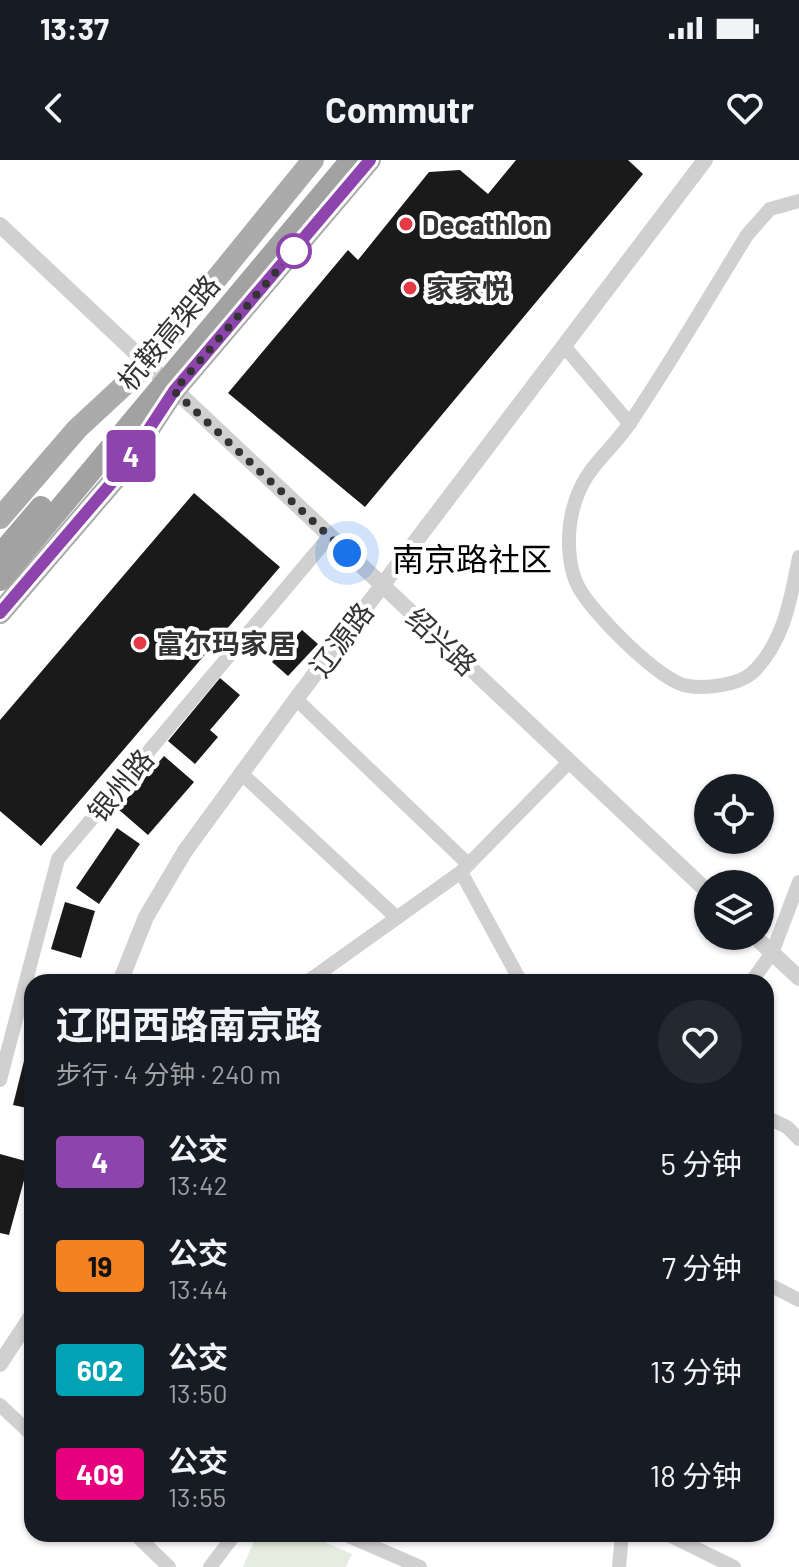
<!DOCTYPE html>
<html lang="zh">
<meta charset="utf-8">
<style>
body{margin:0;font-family:Barlow,"Noto Sans SC",sans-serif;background:#242831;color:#f1f3f6;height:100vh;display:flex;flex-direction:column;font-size:30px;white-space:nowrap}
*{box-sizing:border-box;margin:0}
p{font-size:26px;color:#9ea1a6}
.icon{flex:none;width:44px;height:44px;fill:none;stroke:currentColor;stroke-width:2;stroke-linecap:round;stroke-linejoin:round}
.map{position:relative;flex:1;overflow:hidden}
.drawer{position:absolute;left:24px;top:814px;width:750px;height:568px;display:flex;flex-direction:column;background:#171b24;border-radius:24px;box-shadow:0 2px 6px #0004}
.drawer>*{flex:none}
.badge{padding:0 16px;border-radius:6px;font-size:28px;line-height:52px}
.controls{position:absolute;left:694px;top:614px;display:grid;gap:16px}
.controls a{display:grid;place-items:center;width:80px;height:80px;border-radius:50%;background:#171b24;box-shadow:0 2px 6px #0004;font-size:40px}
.you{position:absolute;width:40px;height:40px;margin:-20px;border:6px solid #fff;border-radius:50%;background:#1a73e8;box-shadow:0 0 0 12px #1a73e833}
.map>.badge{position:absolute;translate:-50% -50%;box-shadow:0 0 0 4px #fff}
.round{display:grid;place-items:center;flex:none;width:84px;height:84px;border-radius:42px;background:#242831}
.summary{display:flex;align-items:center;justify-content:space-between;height:136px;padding:0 32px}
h1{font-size:38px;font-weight:700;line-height:60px}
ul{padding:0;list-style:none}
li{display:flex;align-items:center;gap:24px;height:104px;padding:0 32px}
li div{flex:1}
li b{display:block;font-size:30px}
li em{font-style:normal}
li .badge{min-width:88px;font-weight:700;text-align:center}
.status{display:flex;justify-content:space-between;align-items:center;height:56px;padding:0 40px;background:#171b24;direction:ltr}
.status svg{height:22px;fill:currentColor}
header{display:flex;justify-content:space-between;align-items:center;height:104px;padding:0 32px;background:#171b24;font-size:36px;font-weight:700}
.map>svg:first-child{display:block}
.garden{fill:#e6ecdf}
.building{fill:#1a1a1a}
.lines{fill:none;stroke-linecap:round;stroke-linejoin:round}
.minor{stroke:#d0d0d0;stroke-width:14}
.tertiary{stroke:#d0d0d0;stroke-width:16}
.primary{stroke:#ababab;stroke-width:22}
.trunk-bridge{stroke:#a2a2a2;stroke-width:22}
.line-casing{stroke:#fff;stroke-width:18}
.line{stroke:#8e44ad;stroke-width:12}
.walk{stroke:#333;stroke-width:8;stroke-dasharray:0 14.4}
.poi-dot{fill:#e63946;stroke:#fff;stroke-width:3}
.stop-dot{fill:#fff;stroke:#8e44ad;stroke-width:4}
.labels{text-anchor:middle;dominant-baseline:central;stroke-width:8;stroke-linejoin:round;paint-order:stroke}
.poi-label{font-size:28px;font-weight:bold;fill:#333;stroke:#fff;text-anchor:start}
.street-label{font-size:28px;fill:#333;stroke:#fff}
.quarter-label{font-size:32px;fill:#000;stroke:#fff}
</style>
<div class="status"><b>13:37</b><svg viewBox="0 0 49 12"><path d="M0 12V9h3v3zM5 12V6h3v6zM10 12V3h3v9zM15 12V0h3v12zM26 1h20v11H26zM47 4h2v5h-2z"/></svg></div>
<header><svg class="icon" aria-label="back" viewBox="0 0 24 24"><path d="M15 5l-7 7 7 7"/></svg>Commutr<svg class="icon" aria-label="heart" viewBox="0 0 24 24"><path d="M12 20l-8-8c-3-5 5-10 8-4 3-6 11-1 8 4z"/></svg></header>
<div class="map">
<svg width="799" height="1407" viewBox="0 0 799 1407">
<rect width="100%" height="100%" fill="#fff"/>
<path class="garden" d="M257,1374H306L352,1394L346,1407H243Z"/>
<path class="building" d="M516,0H628L643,14L365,347L228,233L348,90L358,100L429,12L460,10L488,34Z
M194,333L280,407L41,686L0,651V560Z
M302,470L318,484L288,516L272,502Z
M220,518L240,535L210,570L218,577L195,604L168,581Z
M164,596L194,622L148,675L118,649Z
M117,668L140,684L99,744L76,728Z
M65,742L95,751L81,798L51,789Z
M45,816L59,819L67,822H44Z
M31,873H32V949L13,945Z
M0,994L29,1002L9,1075L0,1073Z"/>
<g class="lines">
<path class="minor" d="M799,41L770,49L747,75C709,137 672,200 632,260C609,295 584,306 573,349C567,372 567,405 578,426C590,451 661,523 688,526C706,529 738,525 752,513C784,483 791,438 799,397
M564,186L630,264
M296,539L468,704
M241,613L397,758
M461,712L521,822
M307,822L461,712L569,602
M751,822L772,793L799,722
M0,920L58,699L329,377
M766,957L787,967L799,979
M766,1123L799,1140
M0,1245L32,1275
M135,1374L169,1407
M344,1374L420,1407
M667,1374L734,1407
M210,1407L235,1374
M619,1407L622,1374"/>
<path class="tertiary" d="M0,65L708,732
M754,776L799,818
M120,822L146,757L185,691L296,539L705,0
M0,1204L32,1155"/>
<path class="primary" d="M0,358L77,269L147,204L313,0
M0,453L120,313L174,231L370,0"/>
<path class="trunk-bridge" d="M0,395L41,347
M0,420L351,0"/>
</g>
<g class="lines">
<defs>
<path id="line" d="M0,453L120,313L174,231L370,0"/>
</defs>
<use href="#line" class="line-casing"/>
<use href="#line" class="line"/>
<path class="walk" d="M294,91L174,231L347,393"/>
</g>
<g class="poi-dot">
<circle cx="406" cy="64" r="8"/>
<circle cx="410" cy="128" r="8"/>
<circle cx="140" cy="483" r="8"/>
</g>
<circle class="stop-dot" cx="294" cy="91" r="16"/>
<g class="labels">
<g class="poi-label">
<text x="422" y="64">Decathlon</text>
<text x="426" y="128">家家悦</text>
<text x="156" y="483">富尔玛家居</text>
</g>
<g class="street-label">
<text transform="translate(168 172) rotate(-50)">杭鞍高架路</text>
<text transform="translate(341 479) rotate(-53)">辽源路</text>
<text transform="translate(442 481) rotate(43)">绍兴路</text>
<text transform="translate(120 625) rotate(-50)">银州路</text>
</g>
<g class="quarter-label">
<text x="472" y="398">南京路社区</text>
</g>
</g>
</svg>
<div class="controls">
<a><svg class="icon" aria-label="locate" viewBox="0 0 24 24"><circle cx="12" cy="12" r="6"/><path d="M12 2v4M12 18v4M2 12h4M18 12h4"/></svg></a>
<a><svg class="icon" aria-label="layers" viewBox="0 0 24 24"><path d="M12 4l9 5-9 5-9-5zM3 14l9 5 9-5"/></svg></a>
</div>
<div class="you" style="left:347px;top:393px"></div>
<b class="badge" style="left:131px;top:296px;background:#8e44ad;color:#fff">4</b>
<section class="drawer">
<div class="summary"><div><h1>辽阳西路南京路</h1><p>步行 · 4 分钟 · 240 m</p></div><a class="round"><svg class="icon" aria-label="heart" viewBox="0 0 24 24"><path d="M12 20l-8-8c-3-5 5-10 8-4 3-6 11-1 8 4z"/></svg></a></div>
<ul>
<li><span class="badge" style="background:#8e44ad;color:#fff">4</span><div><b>公交</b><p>13:42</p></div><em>5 分钟</em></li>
<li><span class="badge" style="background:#f58220;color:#111">19</span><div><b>公交</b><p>13:44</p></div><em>7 分钟</em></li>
<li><span class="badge" style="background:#00a3b4;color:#fff">602</span><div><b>公交</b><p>13:50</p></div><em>13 分钟</em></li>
<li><span class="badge" style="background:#e6007e;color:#fff">409</span><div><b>公交</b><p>13:55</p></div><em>18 分钟</em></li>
</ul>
</section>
</div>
